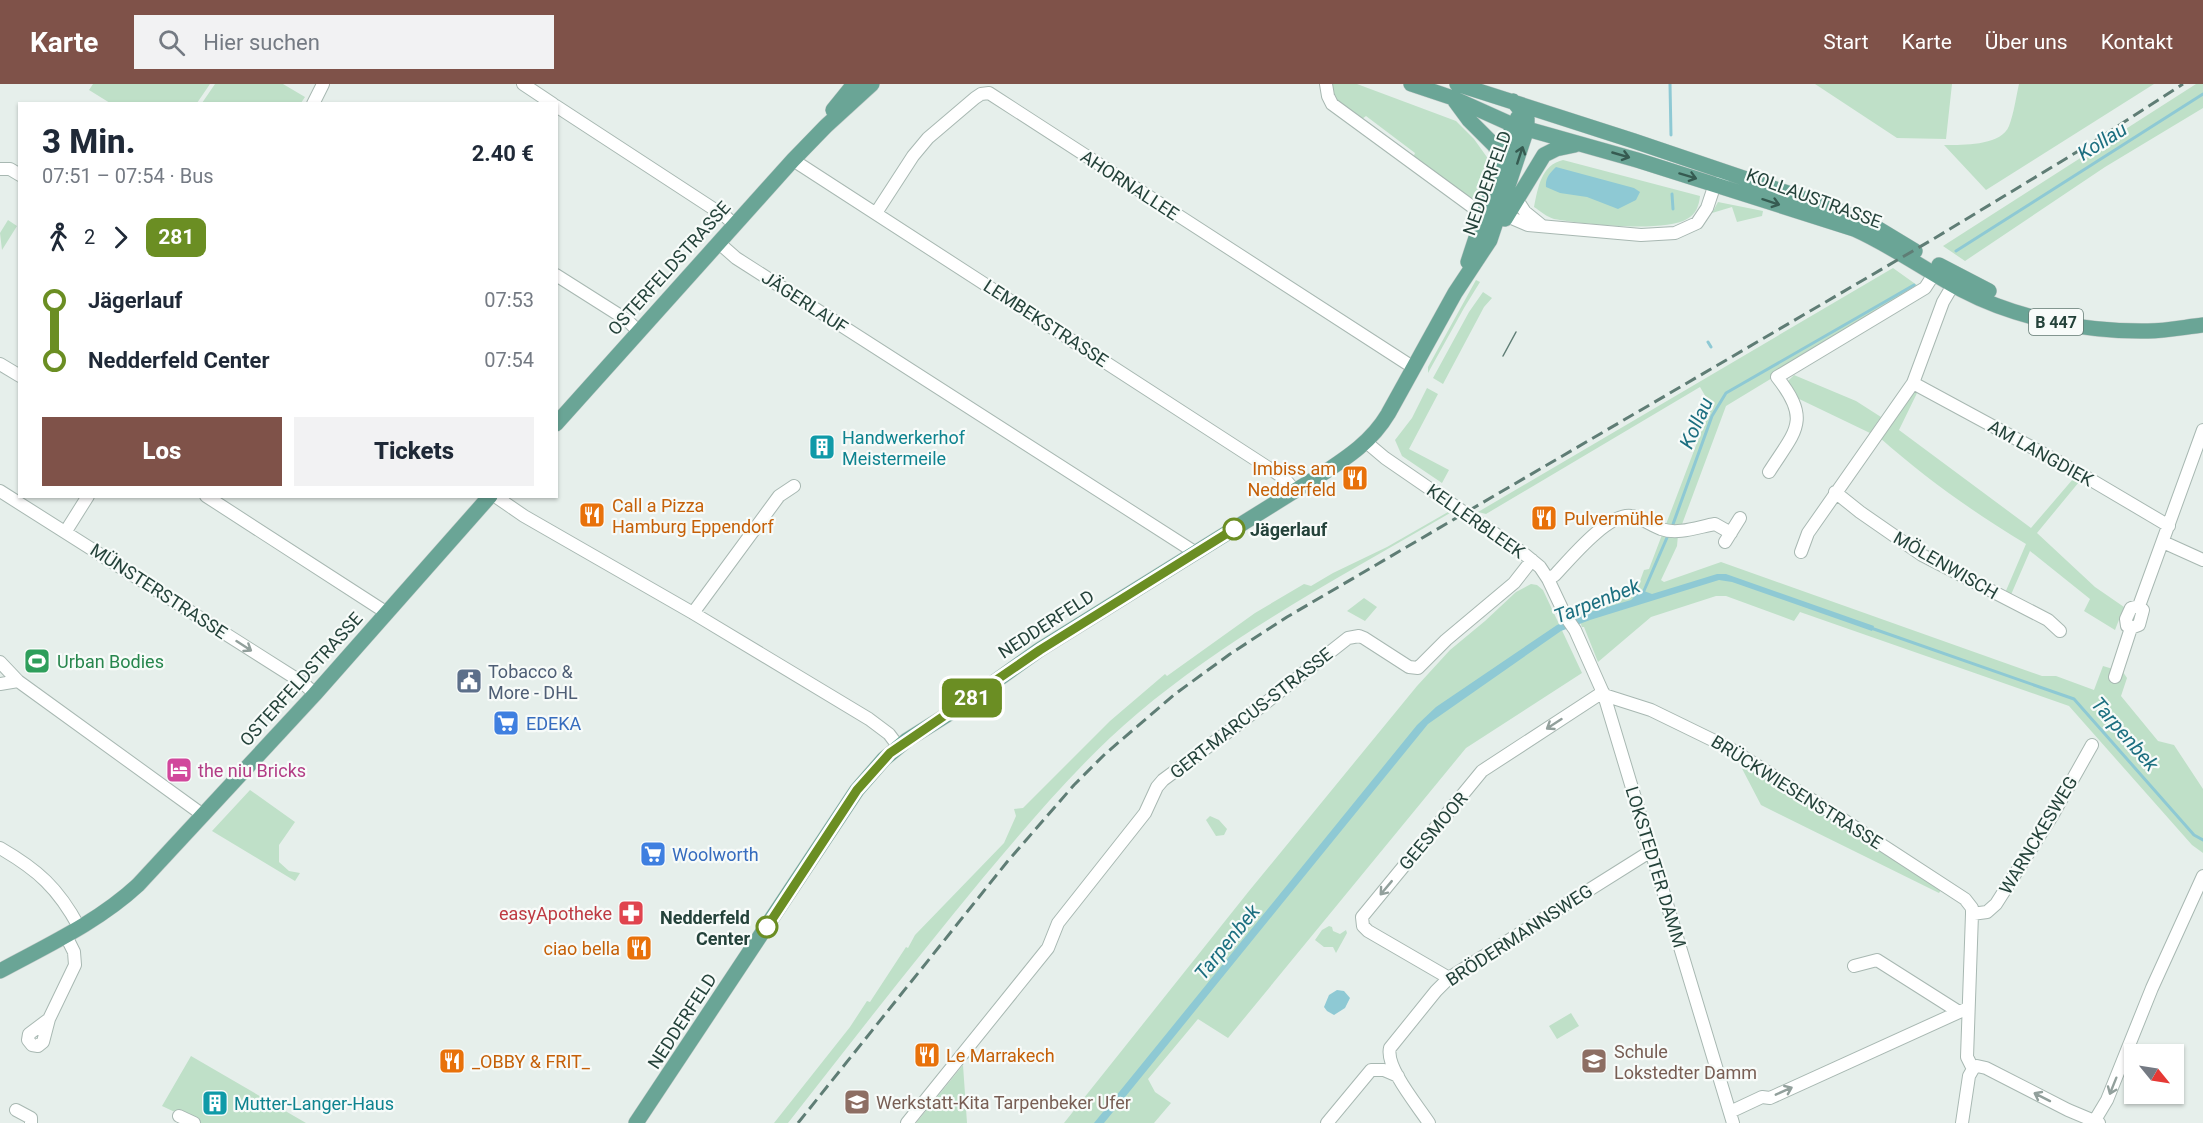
<!DOCTYPE html>
<html lang="de">
<meta charset="utf-8">
<style>
body{margin:0;font-family:Roboto,sans-serif;background:#f2f2f3;color:#1f2937;height:100vh;display:flex;flex-direction:column;font-size:22px;white-space:nowrap}
*{box-sizing:border-box;margin:0}
p{font-size:20px;color:#747a83}
.icon{flex:none;width:33px;height:33px;fill:none;stroke:currentColor;stroke-width:2;stroke-linecap:round;stroke-linejoin:round}
.map{position:relative;flex:1;overflow:hidden}
.drawer{position:absolute;left:18px;top:18px;width:540px;height:396px;display:flex;flex-direction:column;background:#fff;border-radius:0px;box-shadow:0 2px 4px #0004}
.drawer>*{flex:none}
.badge{padding:0 12px;border-radius:9px;font-size:21px;line-height:39px}
.needle{width:39px;rotate:120deg}
.fabs{position:absolute;left:2124px;top:960px;display:grid;gap:12px}
.fabs a{display:grid;place-items:center;width:60px;height:60px;border-radius:0px;background:#fff;box-shadow:0 2px 4px #0004;font-size:30px}
.map>.badge{position:absolute;translate:-50% -50%;box-shadow:0 0 0 3px #fff}
.legs{display:flex;align-items:center;gap:9px;height:66px;padding:0 24px;font-size:20px}
.legs p{margin-inline-start:auto}
.headline{display:flex;align-items:center;justify-content:space-between;height:102px;padding:0 24px}
h1{font-size:33px;font-weight:800;line-height:45px}
.action{display:flex;gap:12px;margin-top:auto;padding:12px 24px}
.action a{flex:1;height:69px;border-radius:0px;background:#7f5249;color:#fff;font-size:24px;font-weight:800;line-height:69px;text-align:center}
.action a+a{background:#f2f2f3;color:#1f2937}
ul{padding:0 24px;list-style:none}
li{display:flex;align-items:center;gap:21px;height:60px;font-size:22px}
li i{display:grid;place-items:center;width:9px;height:100%;margin:0 8px;background:currentColor}
li i::after{content:'';width:15px;height:15px;margin:-8px;border:4px solid;border-radius:50%;background:#fff}
li p{margin-inline-start:auto}
li:first-child i{background:linear-gradient(#0000 50%,currentColor 0)}
li:last-child i{background:linear-gradient(currentColor 50%,#0000 0)}
header{display:flex;align-items:center;gap:36px;box-sizing:border-box;height:84px;padding:0 30px;background:#7f5249;color:#fff}
header strong{font-size:28px}
nav{display:flex;gap:33px;margin-inline-start:auto;font-size:21px}
.search{width:420px;height:54px;background:#f2f2f3;display:flex;align-items:center;gap:15px;box-sizing:border-box;padding:0 21px;border-radius:0px;color:#747a83;font-size:22px}
.map>svg:first-child{display:block}
.green{fill:#bfe0c8}
.water{fill:#8ec9d4}
.lines{fill:none;stroke-linecap:round;stroke-linejoin:round}
.stream{stroke:#8ec9d4;stroke-width:3}
.minor-casing{stroke:#a8b8b2;stroke-width:14}
.major-casing{stroke:#c2cac8;stroke-width:16}
.minor{stroke:#fff;stroke-width:12}
.major{stroke:#6aa596;stroke-width:15}
.tram{stroke:#5f7d75;stroke-width:1.5}
.rail{stroke:#5f7d75;stroke-width:3;stroke-dasharray:12 6;stroke-linecap:butt}
.oneway{stroke:#365b51}
.oneway2{stroke:#92a09c}
.line-1-casing{stroke:#fff;stroke-width:14}
.line-1{stroke:#6b8e23;stroke-width:9}
.stop-1-dot{fill:#fff;stroke:#6b8e23;stroke-width:3}
.labels{text-anchor:middle;dominant-baseline:central;stroke-width:4.5;stroke-linejoin:round;paint-order:stroke}
.shield{fill:#f7fbf9;stroke:#637a73;stroke-width:1.5}
.shield-label{font-size:16px;font-weight:bold;fill:#24423a}
.street-label{font-size:18px;fill:#24423a;stroke:#f7fbf9}
.culture-label{font-size:18px;fill:#0d838f;stroke:#f7fbf9;text-anchor:start}
.food-label{font-size:18px;fill:#c56008;stroke:#f7fbf9;text-anchor:start}
.stop-label{font-size:18px;font-weight:bold;fill:#24423a;stroke:#f7fbf9;text-anchor:start}
.leisure-label{font-size:18px;fill:#27864d;stroke:#f7fbf9;text-anchor:start}
.service-label{font-size:18px;fill:#4e5e75;stroke:#f7fbf9;text-anchor:start}
.shop-label{font-size:18px;fill:#366cbe;stroke:#f7fbf9;text-anchor:start}
.hotel-label{font-size:18px;fill:#b23c85;stroke:#f7fbf9;text-anchor:start}
.health-label{font-size:18px;fill:#be3a42;stroke:#f7fbf9;text-anchor:end}
.education-label{font-size:18px;fill:#785e54;stroke:#f7fbf9;text-anchor:start}
.water-label{font-size:20px;font-style:italic;fill:#1c6f80;stroke:#f7fbf9}
</style>
<header>
<strong>Karte</strong>
<div class="search"><svg class="icon" aria-label="search" viewBox="0 0 24 24"><circle cx="10" cy="10" r="6"/><path d="M15 15l6 6"/></svg>Hier suchen</div>
<nav><a>Start</a><a>Karte</a><a>Über uns</a><a>Kontakt</a></nav>
</header>
<div class="map">
<svg width="2203" height="1039" viewBox="0 0 2203 1039">
<rect width="100%" height="100%" fill="#e6efeb"/>
<path class="green" d="M93,0H210L197,19H110L89,6Z
M215,0H283L305,13L301,19H202Z
M1330,0H1357L1456,37L1474,55L1489,76L1488,87L1479,117L1476,118L1413,74L1415,69L1366,32L1362,35L1335,14Z
M1815,0H1952L1946,55L1897,54Z
M2019,0H2154L1986,106L1944,61C1962,61 2001,62 2009,42C2014,29 2016,13 2019,0Z
M2196,0H2203V24L2105,83L1965,177L1943,162Z
M1563,76L1700,112C1699,122 1696,130 1687,135C1664,149 1582,140 1554,135C1547,133 1540,127 1534,123C1538,104 1541,81 1563,76Z
M1718,118L1763,127L1762,132L1737,138L1732,123L1712,129Z
M8,136L17,142L2,166L0,149Z
M1893,184L1921,204L1726,322L1678,451L1677,462L1661,496L1664,498L1721,478L2042,592H2056L2094,606L2103,582L2123,588L2127,594L2121,612L2158,657L2174,661L2203,705V769L2192,761L2069,622L1800,528L1794,537L1726,512H1716L1651,533L1598,578L1584,543H1582L1576,528H1580L1637,505L1644,486L1649,485L1711,322L1700,303L1486,430L1478,428Z
M1476,196L1480,198L1464,224L1428,289V283Z
M1483,208L1492,214L1484,223L1443,300L1433,294L1469,228Z
M1794,291L1856,317L1881,333L1870,349L1795,313L1788,297Z
M1427,304L1438,310L1409,365L1449,386L1442,399L1402,372L1395,356L1412,334Z
M1918,307L1899,346L2031,444L2073,395L2079,398L2037,449L2095,503L2124,523L2115,546L2084,527L2090,515L2030,467L2010,513L2005,509L2026,460C1973,428 1925,394 1879,353L1909,310Z
M1448,428L1450,429C1344,491 1233,549 1138,629C1080,678 1031,737 982,795C916,875 852,957 788,1039H774L850,943L867,917L870,918L906,863L908,864L915,851L1004,759L1016,732L1014,725L1023,724L1110,637L1165,590L1167,592L1255,529L1304,500L1311,502L1333,489L1387,463Z
M1531,500L1537,501L1543,506L1582,589L1466,664L1228,954L1198,935L1148,995L1155,1008L1171,1019L1154,1039H1064L1249,807L1417,602L1450,566L1485,537L1516,508Z
M1364,514L1377,523L1365,537L1347,527Z
M1736,673L1943,803L1939,809L1761,721Z
M250,706L295,738L279,761V778L289,787L300,789L295,797L212,747Z
M1210,732L1219,736L1227,745L1224,751L1216,752L1206,736Z
M1329,842L1332,843L1333,847L1340,850L1346,846L1347,849L1336,869L1333,863H1324L1315,856L1322,846Z
M1571,929L1579,942L1557,955L1549,942Z
M191,972L306,1039H188L177,1029L162,1022Z
M963,981L967,1039H916Z"/>
<path class="water" d="M1556,83L1634,104L1640,108L1636,116L1618,125L1587,113L1560,109L1546,103C1545,94 1550,89 1556,83Z
M1717,490H1726L1874,542L1872,547L1732,498L1719,496L1590,536L1561,547L1428,640L1104,1039H1094L1417,641L1436,623L1557,541L1580,531L1631,516L1641,506L1652,510Z
M1337,906L1344,907L1350,914L1345,924L1334,931L1327,927L1324,923L1329,911Z"/>
<g class="lines">
<path class="stream" d="M1670,0L1671,51
M1672,110L1673,125
M1956,167L2203,10
M1708,258L1711,263
M1672,443L1712,332L1726,309L1914,201
M1643,509L1669,449
M1871,544L2074,615L2194,751L2203,756"/>
<defs>
<path id="minor" d="M523,0L553,20
M1326,0L1328,12L1332,20L1478,127L1485,130
M313,20L323,0
M556,22L726,133L735,141
M793,76L1284,394L1295,407
M0,85H10L20,91
M1514,111L1525,128L1541,141
M876,129L913,72L928,54L975,14L981,10L989,9L1414,284
M1500,129L1528,141L1641,151L1675,149L1697,139L1707,124L1715,100L1723,97
M719,159L736,174L1196,469
M556,191L627,236L638,247
M0,280L20,292
M1913,299L2081,390L2169,442
M1366,358L1385,374L1523,469L1540,483L1548,495L1566,533L1575,546L1604,611L1733,1039
M1769,388C1795,347 1812,337 1777,293L1925,204L1934,190
M0,407L303,599L315,610
M1835,408L1860,428L1922,471L2048,536L2060,547
M206,412L387,529
M495,412L524,432L693,529L869,635L889,650L898,662
M66,447L88,412
M1725,458L1740,434
M2163,458L2203,476
M1801,468L1808,449L1913,299L1943,218L1953,201
M1548,495L1555,491C1570,475 1608,429 1631,432C1640,433 1651,441 1661,445C1678,451 1698,443 1715,440L1731,449
M2139,522L2203,346
M693,529L779,412L794,402
M0,578L18,597L203,731
M2115,593L2131,544L2139,541L2143,526L2139,522L2131,524L2126,535L2127,542L2131,544
M0,600L18,597
M1604,611L1651,626L1729,664L1836,731L1965,815L1972,824V830L1967,973L1973,985
M0,764C38,786 58,804 79,843
M1972,830L1987,828L1996,820L2052,732L2092,661
M1854,882L1877,876L1959,928
M1449,894L1368,847L1363,842L1362,833L1482,687L1603,608
M49,935L75,881L74,868L66,852
M49,935L43,958L38,962L32,961L28,956L29,950Z
M1973,985L1977,982L1986,984L2068,1026L2099,1039
M16,1026L31,1034V1039
M1730,1028L1762,1013L1770,1014L1968,924
M179,1032L194,1039
M2095,1036L2107,1016L2152,904L2203,792
M907,1039L1048,864L1058,839L1145,729L1157,703L1163,696L1240,639L1348,554L1359,552L1364,554L1409,583L1418,584L1446,556L1514,499L1532,476
M1327,1039L1371,986H1384L1398,992
M1429,1039C1418,1022 1385,983 1390,964L1436,907L1449,894L1651,767
M1962,1039L1969,992L1973,985"/>
<path id="major" d="M1411,0L1453,14L1513,41L1637,76L1854,145C1892,162 1925,186 1962,206C2017,235 2086,248 2148,247C2166,247 2185,243 2203,241
M1457,0L1634,57L1841,127L1872,141L1915,167
M1455,17L1469,36L1495,62L1501,77
M833,26L854,0
M1505,135L1544,71L1556,65L1575,61
M1468,178L1511,47L1518,33
M1939,181L1989,207
M556,340L793,76L826,42L872,0
M0,887C48,861 98,838 138,801L315,610L490,412
M636,1039L857,706L884,675L907,656L958,624L1039,566L1322,390C1348,373 1372,357 1388,330L1455,209L1490,156L1527,45V34L1513,17"/>
</defs>
<use href="#minor" class="minor-casing"/>
<use href="#major" class="major-casing"/>
<use href="#minor" class="minor"/>
<use href="#major" class="major"/>
<path class="tram" d="M1503,272L1516,248"/>
<path class="rail" d="M798,1039L1007,778L1074,701L1105,670L1175,610L1230,570L1287,533L1935,154L2090,60L2183,0"/>
</g>
<defs><path id="oneway-shaft" d="M-6 0H5M1.5-3L5.5 0L1.5 3" fill="none" stroke-width="1.6" stroke-linecap="round" stroke-linejoin="round" transform="scale(1.5)"/></defs>
<g class="oneway">
<use href="#oneway-shaft" transform="translate(1520 71) rotate(-72)"/>
<use href="#oneway-shaft" transform="translate(1621 71) rotate(16)"/>
<use href="#oneway-shaft" transform="translate(1688 92) rotate(17)"/>
<use href="#oneway-shaft" transform="translate(1771 118) rotate(18)"/>
</g>
<g class="oneway2">
<use href="#oneway-shaft" transform="translate(244 562) rotate(33)"/>
<use href="#oneway-shaft" transform="translate(1554 640) rotate(147)"/>
<use href="#oneway-shaft" transform="translate(1386 804) rotate(130)"/>
<use href="#oneway-shaft" transform="translate(2113 1002) rotate(112)"/>
<use href="#oneway-shaft" transform="translate(1784 1007) rotate(-24)"/>
<use href="#oneway-shaft" transform="translate(2042 1013) rotate(-153)"/>
</g>
<g class="lines">
<defs>
<path id="line-1" d="M767,843L857,706L890,669L1040,566L1234,445"/>
</defs>
<use href="#line-1" class="line-1-casing"/>
<use href="#line-1" class="line-1"/>
</g>
<defs>
<symbol id="building-square" viewBox="-11 -11 22 22"><rect x="-9" y="-9" width="18" height="18" rx="4" fill="#0f9aa8" stroke="#f7fbf9"/><path d="M-4-6H4V6H1V3H-1V6H-4ZM-2.5-4.3h1.7v1.8h-1.7ZM.8-4.3h1.7v1.8H.8ZM-2.5-1h1.7V.8h-1.7ZM.8-1h1.7V.8H.8Z" fill="#fff"/></symbol>
<symbol id="restaurant-square" viewBox="-11 -11 22 22"><rect x="-9" y="-9" width="18" height="18" rx="4" fill="#e8710a" stroke="#f7fbf9"/><path d="M-5-6h1v4h1v-4h1v4h1v-4h1v5L-1.5 .5V6h-2V.5L-5-1ZM5-6V6H3V1.5H1.5Q1.5-4 5-6Z" fill="#fff"/></symbol>
<symbol id="stadium-square" viewBox="-11 -11 22 22"><rect x="-9" y="-9" width="18" height="18" rx="4" fill="#2e9e5b" stroke="#f7fbf9"/><path d="M0-5a6.5 5 0 1 0 0 10a6.5 5 0 1 0 0-10ZM-3.5-1.8h7v3.6h-7Z" fill="#fff"/></symbol>
<symbol id="civic-square" viewBox="-11 -11 22 22"><rect x="-9" y="-9" width="18" height="18" rx="4" fill="#5c6f8a" stroke="#f7fbf9"/><path d="M-.6-6.5H3V-4.5H.6V-3L4-1V1h2V6H-6V1h2V-1L-.6-3ZM-1.2 2.5V6h2.4V2.5Z" fill="#fff"/></symbol>
<symbol id="supermarket-square" viewBox="-11 -11 22 22"><rect x="-9" y="-9" width="18" height="18" rx="4" fill="#3f7fe0" stroke="#f7fbf9"/><path d="M-6-5.5h2.5l.6 2H6L4.5 2H-2.5L-4.4-4H-6ZM-1.5 3.2a1.3 1.3 0 1 0 .1 0ZM3 3.2a1.3 1.3 0 1 0 .1 0Z" fill="#fff"/></symbol>
<symbol id="hotel-square" viewBox="-11 -11 22 22"><rect x="-9" y="-9" width="18" height="18" rx="4" fill="#d1479c" stroke="#f7fbf9"/><path d="M-6-4.5h1.5V1H6V5H4.5V3h-9V5H-6ZM-4 0a1.8 1.8 0 1 1 3.6 0ZM.5 0V-2.5h3Q6-2.5 6 0Z" fill="#fff"/></symbol>
<symbol id="pharmacy-square" viewBox="-11 -11 22 22"><rect x="-9" y="-9" width="18" height="18" rx="4" fill="#e0444e" stroke="#f7fbf9"/><path d="M-2-6h4v4h4v4h-4v4h-4v-4h-4v-4h4Z" fill="#fff"/></symbol>
<symbol id="school-square" viewBox="-11 -11 22 22"><rect x="-9" y="-9" width="18" height="18" rx="4" fill="#8d6e63" stroke="#f7fbf9"/><path d="M0-5L7-2L0 1L-7-2ZM-4 1L0 2.5L4 1V4Q0 6-4 4Z" fill="#fff"/></symbol>
</defs>
<g fill-rule="evenodd">
<use href="#building-square" x="807" y="348" width="30" height="30"/>
<use href="#restaurant-square" x="1340" y="379" width="30" height="30"/>
<use href="#restaurant-square" x="577" y="416" width="30" height="30"/>
<use href="#restaurant-square" x="1529" y="419" width="30" height="30"/>
<use href="#stadium-square" x="22" y="562" width="30" height="30"/>
<use href="#civic-square" x="454" y="582" width="30" height="30"/>
<use href="#supermarket-square" x="491" y="624" width="30" height="30"/>
<use href="#hotel-square" x="164" y="671" width="30" height="30"/>
<use href="#supermarket-square" x="638" y="755" width="30" height="30"/>
<use href="#pharmacy-square" x="616" y="814" width="30" height="30"/>
<use href="#restaurant-square" x="624" y="849" width="30" height="30"/>
<use href="#restaurant-square" x="912" y="956" width="30" height="30"/>
<use href="#restaurant-square" x="437" y="962" width="30" height="30"/>
<use href="#school-square" x="1579" y="962" width="30" height="30"/>
<use href="#school-square" x="842" y="1003" width="30" height="30"/>
<use href="#building-square" x="200" y="1004" width="30" height="30"/>
</g>
<g class="stop-1-dot">
<circle cx="1234" cy="445" r="10"/>
<circle cx="767" cy="843" r="10"/>
</g>
<g class="labels">
<rect class="shield" x="2029" y="225" width="54" height="26" rx="4.5"/>
<g class="shield-label">
<text x="2056" y="238">B 447</text>
</g>
<g class="street-label">
<text transform="translate(1487 99) rotate(-70)">NEDDERFELD</text>
<text transform="translate(1130 101) rotate(33)">AHORNALLEE</text>
<text transform="translate(1814 114) rotate(20)">KOLLAUSTRASSE</text>
<text transform="translate(669 184) rotate(-48)">OSTERFELDSTRASSE</text>
<text transform="translate(805 218) rotate(33)">JÄGERLAUF</text>
<text transform="translate(1046 239) rotate(33)">LEMBEKSTRASSE</text>
<text transform="translate(2041 369) rotate(29)">AM LANGDIEK</text>
<text transform="translate(1476 437) rotate(35)">KELLERBLEEK</text>
<text transform="translate(1946 481) rotate(30)">MÖLENWISCH</text>
<text transform="translate(159 507) rotate(33)">MÜNSTERSTRASSE</text>
<text transform="translate(1046 540) rotate(-33)">NEDDERFELD</text>
<text transform="translate(301 595) rotate(-48)">OSTERFELDSTRASSE</text>
<text transform="translate(1251 629) rotate(-38)">GERT-MARCUS-STRASSE</text>
<text transform="translate(1797 708) rotate(32)">BRÜCKWIESENSTRASSE</text>
<text transform="translate(1433 747) rotate(-50)">GEESMOOR</text>
<text transform="translate(2038 751) rotate(-59)">WARNCKESWEG</text>
<text transform="translate(1656 783) rotate(73)">LOKSTEDTER DAMM</text>
<text transform="translate(1519 851) rotate(-33)">BRÖDERMANNSWEG</text>
<text transform="translate(682 937) rotate(-57)">NEDDERFELD</text>
</g>
<g class="culture-label">
<text x="842" y="353">Handwerkerhof<tspan x="842" dy="21">Meistermeile</tspan></text>
<text x="234" y="1019">Mutter-Langer-Haus</text>
</g>
<g class="food-label">
<text x="1336" y="384" text-anchor="end">Imbiss am<tspan x="1336" dy="21">Nedderfeld</tspan></text>
<text x="612" y="421">Call a Pizza<tspan x="612" dy="21">Hamburg Eppendorf</tspan></text>
<text x="1564" y="434">Pulvermühle</text>
<text x="620" y="864" text-anchor="end">ciao bella</text>
<text x="946" y="971">Le Marrakech</text>
<text x="472" y="977">_OBBY &amp; FRIT_</text>
</g>
<g class="stop-label">
<text x="1250" y="445">Jägerlauf</text>
<text x="750" y="833" text-anchor="end">Nedderfeld<tspan x="750" dy="21">Center</tspan></text>
</g>
<g class="leisure-label">
<text x="57" y="577">Urban Bodies</text>
</g>
<g class="service-label">
<text x="488" y="587">Tobacco &amp;<tspan x="488" dy="21">More - DHL</tspan></text>
</g>
<g class="shop-label">
<text x="526" y="639">EDEKA</text>
<text x="672" y="770">Woolworth</text>
</g>
<g class="hotel-label">
<text x="198" y="686">the niu Bricks</text>
</g>
<g class="health-label">
<text x="612" y="829">easyApotheke</text>
</g>
<g class="education-label">
<text x="1614" y="967">Schule<tspan x="1614" dy="21">Lokstedter Damm</tspan></text>
<text x="876" y="1018">Werkstatt-Kita Tarpenbeker Ufer</text>
</g>
<g class="water-label">
<text transform="translate(2102 57) rotate(-32)">Kollau</text>
<text transform="translate(1696 339) rotate(-66)">Kollau</text>
<text transform="translate(1597 517) rotate(-21)">Tarpenbek</text>
<text transform="translate(2125 650) rotate(49)">Tarpenbek</text>
<text transform="translate(1227 858) rotate(-51)">Tarpenbek</text>
</g>
</g>
</svg>
<div class="fabs">
<a><svg class="needle" viewBox="-14 -14 28 28"><path d="M0-13l5 13h-10z" fill="#e53935"/><path d="M0 13l5-13h-10z" fill="#747a83"/></svg></a>
</div>
<b class="badge" style="left:972px;top:614px;background:#6b8e23;color:#fff">281</b>
<section class="drawer">
<div class="headline"><div><h1>3 Min.</h1><p>07:51 – 07:54 · Bus</p></div><b>2.40 €</b></div>
<div class="legs"><svg class="icon" aria-label="walk" viewBox="0 0 24 24"><circle cx="13" cy="4" r="2"/><path d="M13 8l-2 6 4 7M11 14l-3 7M7 12l3-4h3l4 4"/></svg>2<svg class="icon" aria-label="forward" viewBox="0 0 24 24"><path d="M9 5l7 7-7 7"/></svg><b class="badge" style="background:#6b8e23;color:#fff">281</b></div>
<ul>
<li><i style="color:#6b8e23"></i><b>Jägerlauf</b><p>07:53</p></li>
<li><i style="color:#6b8e23"></i><b>Nedderfeld Center</b><p>07:54</p></li>
</ul>
<div class="action"><a>Los</a><a>Tickets</a></div>
</section>
</div>
